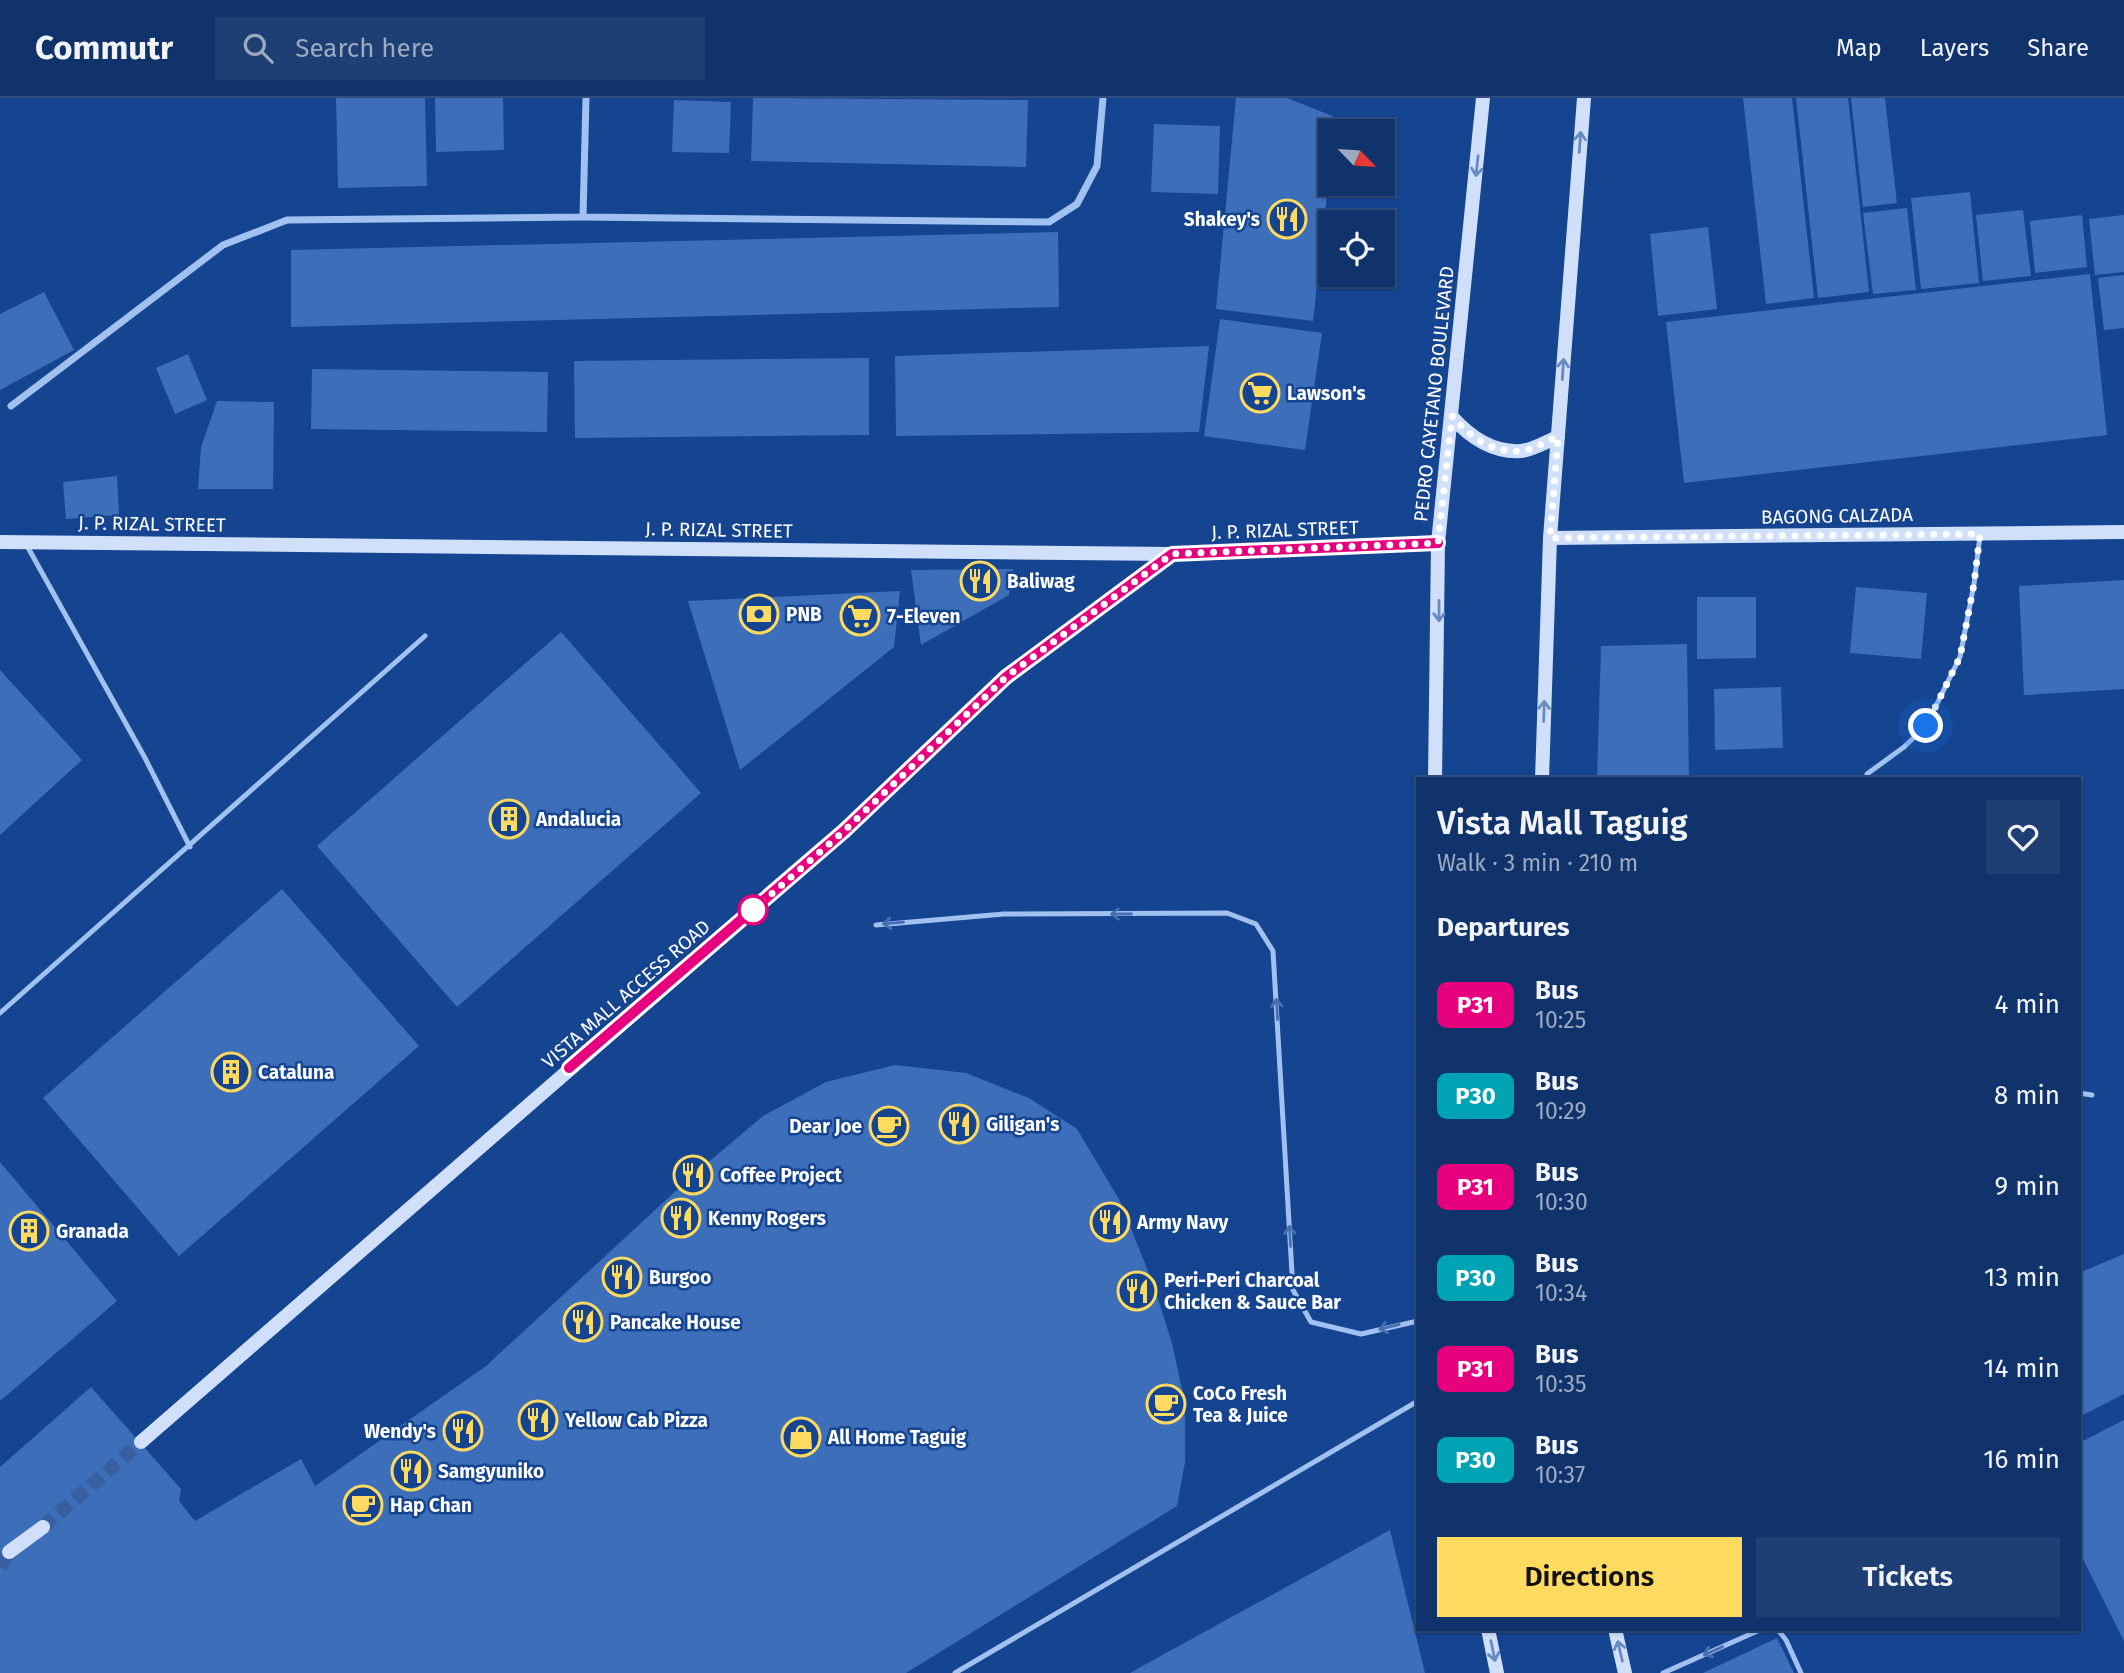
<!DOCTYPE html>
<meta charset="utf-8">
<style>
body{margin:0;font-family:"Fira Sans",sans-serif;background:#1e3f74;color:#f1f3f6;height:100vh;display:flex;flex-direction:column;font-size:26px;white-space:nowrap}
*{box-sizing:border-box;margin:0}
p{font-size:23px;color:#9caac2}
.icon{flex:none;width:38px;height:38px;fill:none;stroke:currentColor;stroke-width:2;stroke-linecap:round;stroke-linejoin:round}
.map{position:relative;flex:1;overflow:hidden}
.side{position:absolute;left:1416px;top:679px;width:665px;height:854px;display:flex;flex-direction:column;background:#10336c;border-radius:0px;box-shadow:0 2px 5px #0004,0 0 0 2px #304e7f}
.side>*{flex:none}
.badge{padding:0 14px;border-radius:10px;font-size:24px;line-height:46px}
.needle{width:46px;rotate:115deg}
.tools{position:absolute;left:1318px;top:21px;display:grid;gap:14px}
.tools a{display:grid;place-items:center;width:77px;height:77px;border-radius:0px;background:#10336c;box-shadow:0 2px 5px #0004,0 0 0 2px #304e7f;font-size:35px}
.you{position:absolute;width:35px;height:35px;margin:-18px;border:5px solid #fff;border-radius:50%;background:#1a73e8;box-shadow:0 0 0 10px #1a73e833}
.map>.badge{position:absolute;translate:-50% -50%;box-shadow:0 0 0 4px #fff}
h2{padding:0 21px;font-size:26px;line-height:63px}
.round{display:grid;place-items:center;flex:none;width:74px;height:74px;border-radius:0px;background:#1e3f74}
.head{display:flex;align-items:center;justify-content:space-between;height:119px;padding:0 21px}
h1{font-size:33px;font-weight:600;line-height:52px}
.primary-button{display:flex;gap:14px;margin-top:auto;padding:14px 21px}
.primary-button a{flex:1;height:80px;border-radius:0px;background:#ffda61;color:#111;font-size:28px;font-weight:600;line-height:80px;text-align:center}
.primary-button a+a{background:#1e3f74;color:#f1f3f6}
ul{padding:0;list-style:none}
li{display:flex;align-items:center;gap:21px;height:91px;padding:0 21px}
li div{flex:1}
li b{display:block;font-size:26px}
li em{font-style:normal}
li .badge{min-width:77px;font-weight:700;text-align:center}
header{display:flex;align-items:center;gap:42px;box-sizing:border-box;height:98px;padding:0 35px;background:#10336c;border-bottom:2px solid #304e7f}
header strong{font-size:33px}
nav{display:flex;gap:38px;margin-inline-start:auto;font-size:24px}
.search{width:490px;height:63px;background:#1e3f74;display:flex;align-items:center;gap:18px;box-sizing:border-box;padding:0 24px;border-radius:0px;color:#9caac2;font-size:26px}
.map>svg:first-child{display:block}
.building{fill:#3d6eb9}
.lines{fill:none;stroke-linecap:round;stroke-linejoin:round}
.secondary-tunnel{stroke:#3860a1;stroke-width:14;stroke-dasharray:14 7;stroke-linecap:butt}
.lane{stroke:#a1c1f1;stroke-width:5}
.street{stroke:#a1c1f1;stroke-width:7}
.secondary{stroke:#d0e0fb;stroke-width:14}
.oneway{stroke:#698ac0}
.oneway2{stroke:#4670b2}
.line-casing{stroke:#fff;stroke-width:16}
.line{stroke:#e6007e;stroke-width:10}
.walk{stroke:#fff;stroke-width:7;stroke-dasharray:0 12.6}
.stop-dot{fill:#fff;stroke:#e6007e;stroke-width:3.5}
.labels{text-anchor:middle;dominant-baseline:central;stroke-width:5;stroke-linejoin:round;paint-order:stroke}
.poi-label{font-size:19px;font-weight:bold;fill:#fff;stroke:#154490;text-anchor:start}
.street-label{font-size:19px;fill:#fff;stroke:#154490}
</style>
<header>
<strong>Commutr</strong>
<div class="search"><svg class="icon" aria-label="search" viewBox="0 0 24 24"><circle cx="10" cy="10" r="6"/><path d="M15 15l6 6"/></svg>Search here</div>
<nav><a>Map</a><a>Layers</a><a>Share</a></nav>
</header>
<div class="map">
<svg width="2124" height="1575" viewBox="0 0 2124 1575">
<rect width="100%" height="100%" fill="#154490"/>
<path class="building" d="M336,0H425L427,88L338,90Z
M435,0H503L504,52L436,54Z
M753,0L1028,2L1026,69L751,63Z
M1236,0H1287L1335,19L1334,33H1330V69L1313,223L1216,211Z
M1743,0H1792L1814,200L1766,206Z
M1796,0H1848L1869,194L1818,200Z
M1851,0H1885L1897,105L1863,109Z
M674,2L731,4L729,55L672,54Z
M1154,26L1220,28L1218,96L1151,94Z
M1970,94L1979,185L1921,191L1911,100Z
M1907,110L1916,192L1873,196L1863,115Z
M2023,112L2031,178L1983,183L1976,117Z
M2082,117L2087,169L2035,175L2030,123Z
M2124,117V174L2095,177L2089,121Z
M1708,129L1717,211L1658,218L1650,136Z
M1058,134L1059,209L291,229V152Z
M2090,176L2107,337L1684,385L1666,224Z
M2124,177V230L2104,232L2098,180Z
M44,194L74,252L0,292V216Z
M1220,221L1322,235L1305,352L1204,338Z
M1209,248L1199,334L896,338L895,258Z
M188,256L207,302L175,316L156,270Z
M869,260V337L575,340L574,263Z
M312,271L548,274L547,334L311,331Z
M217,303L274,304L273,391H198L201,349Z
M117,378L119,417L66,421L63,384Z
M1013,471L1009,497L921,547L911,472Z
M2124,482V591L2024,597L2019,488Z
M1856,489L1927,495L1921,561L1850,555Z
M900,493L894,549L740,672L688,503Z
M1697,499H1756V560L1697,561Z
M561,534L701,695L457,909L317,748Z
M1687,546L1689,681H1597L1601,548Z
M0,572L82,662L0,737Z
M1781,589L1783,650L1715,652L1714,591Z
M282,791L419,948L179,1158L43,1000Z
M895,967L966,975L1029,1000L1077,1031L1120,1103L1154,1188L1172,1245L1185,1306V1364L1177,1408L906,1575H0V1369L91,1289L181,1391L179,1403L195,1423L301,1361L315,1388L486,1268L693,1077L763,1018L826,984Z
M0,1064L117,1203L0,1303Z
M2124,1156V1296L2079,1319V1175Z
M2124,1322V1543L2079,1453V1345Z
M1390,1432L1425,1575H1130L1137,1571Z
M1777,1540L1794,1575H1703Z"/>
<g class="lines">
<path class="secondary-tunnel" d="M43,1429L141,1344
M0,1469L9,1454"/>
<path class="lane" d="M26,446L145,660L190,749
M1867,681V676L1904,649L1926,628L1960,559L1974,486L1980,438
M876,827L1004,816L1227,815L1256,826L1273,853L1293,1192L1311,1224L1361,1236L1418,1223
M0,915L425,538
M2079,995L2092,997
M1770,1531L1778,1532L1786,1542L1801,1575
M955,1575L1418,1303
M1663,1575L1762,1531"/>
<path class="street" d="M583,119L586,0
M11,308L223,147L287,122L583,119L1049,124L1077,106L1097,68L1103,0"/>
<path class="secondary" d="M1452,319C1470,339 1492,355 1521,353C1533,352 1547,343 1558,339
M1550,440L2124,434
M0,444L1172,456L1438,445
M1435,681L1438,445L1483,0
M1542,681L1550,440L1584,0
M141,1344L844,733L1006,579L1172,456
M9,1454L43,1429
M1488,1531L1497,1575
M1615,1531L1625,1575"/>
</g>
<defs><path id="oneway-shaft" d="M-6 0H5M1.5-3L5.5 0L1.5 3" fill="none" stroke-width="1.6" stroke-linecap="round" stroke-linejoin="round" transform="scale(1.75)"/></defs>
<g class="oneway">
<use href="#oneway-shaft" transform="translate(1580 44) rotate(-86)"/>
<use href="#oneway-shaft" transform="translate(1477 68) rotate(96)"/>
<use href="#oneway-shaft" transform="translate(1563 271) rotate(-86)"/>
<use href="#oneway-shaft" transform="translate(1439 513) rotate(90)"/>
<use href="#oneway-shaft" transform="translate(1544 613) rotate(-88)"/>
<use href="#oneway-shaft" transform="translate(1493 1553) rotate(78)"/>
<use href="#oneway-shaft" transform="translate(1620 1553) rotate(-103)"/>
</g>
<g class="oneway2">
<use href="#oneway-shaft" transform="translate(1121 816) rotate(180)"/>
<use href="#oneway-shaft" transform="translate(893 825) rotate(175)"/>
<use href="#oneway-shaft" transform="translate(1277 911) rotate(-93)"/>
<use href="#oneway-shaft" transform="translate(1290 1138) rotate(-93)"/>
<use href="#oneway-shaft" transform="translate(1389 1229) rotate(166)"/>
<use href="#oneway-shaft" transform="translate(1713 1553) rotate(156)"/>
</g>
<g class="lines">
<defs>
<path id="line" d="M569,970L844,733L1006,579L1172,456L1438,445"/>
</defs>
<use href="#line" class="line-casing"/>
<use href="#line" class="line"/>
<path class="walk" d="M753,812L844,733L1006,579L1172,456L1438,445L1452,318C1470,339 1491,355 1521,353C1532,352 1547,343 1558,339L1550,440L1980,436L1974,486L1960,559L1926,628"/>
</g>
<defs>
<symbol id="restaurant-ring" viewBox="-11 -11 22 22"><circle r="9.5" fill="#154490" stroke="#ffda61" stroke-width="1.5"/><path d="M-5-6h1v4h1v-4h1v4h1v-4h1v5L-1.5 .5V6h-2V.5L-5-1ZM5-6V6H3V1.5H1.5Q1.5-4 5-6Z" fill="#ffda61"/></symbol>
<symbol id="supermarket-ring" viewBox="-11 -11 22 22"><circle r="9.5" fill="#154490" stroke="#ffda61" stroke-width="1.5"/><path d="M-6-5.5h2.5l.6 2H6L4.5 2H-2.5L-4.4-4H-6ZM-1.5 3.2a1.3 1.3 0 1 0 .1 0ZM3 3.2a1.3 1.3 0 1 0 .1 0Z" fill="#ffda61"/></symbol>
<symbol id="bank-ring" viewBox="-11 -11 22 22"><circle r="9.5" fill="#154490" stroke="#ffda61" stroke-width="1.5"/><path d="M-6-4H6V4H-6ZM0-2.3a2.3 2.3 0 1 0 0 4.6a2.3 2.3 0 1 0 0-4.6Z" fill="#ffda61"/></symbol>
<symbol id="building-ring" viewBox="-11 -11 22 22"><circle r="9.5" fill="#154490" stroke="#ffda61" stroke-width="1.5"/><path d="M-4-6H4V6H1V3H-1V6H-4ZM-2.5-4.3h1.7v1.8h-1.7ZM.8-4.3h1.7v1.8H.8ZM-2.5-1h1.7V.8h-1.7ZM.8-1h1.7V.8H.8Z" fill="#ffda61"/></symbol>
<symbol id="cafe-ring" viewBox="-11 -11 22 22"><circle r="9.5" fill="#154490" stroke="#ffda61" stroke-width="1.5"/><path d="M-5.5-4.5H6V0H3Q3 3.5 0 3.5H-2.5Q-5.5 3.5-5.5 0ZM3-3.2v2h1.7v-2ZM-6 4.5H4V6H-6Z" fill="#ffda61"/></symbol>
<symbol id="shop-ring" viewBox="-11 -11 22 22"><circle r="9.5" fill="#154490" stroke="#ffda61" stroke-width="1.5"/><path d="M-5-2.5h2.3a2.7 3.5 0 0 1 5.4 0H5L5.5 6h-11ZM-1.5-2.5h3a1.5 2.3 0 0 0-3 0Z" fill="#ffda61"/></symbol>
</defs>
<g fill-rule="evenodd">
<use href="#restaurant-ring" x="1265" y="99" width="44" height="44"/>
<use href="#supermarket-ring" x="1238" y="273" width="44" height="44"/>
<use href="#restaurant-ring" x="958" y="461" width="44" height="44"/>
<use href="#bank-ring" x="737" y="494" width="44" height="44"/>
<use href="#supermarket-ring" x="838" y="496" width="44" height="44"/>
<use href="#building-ring" x="487" y="699" width="44" height="44"/>
<use href="#building-ring" x="209" y="952" width="44" height="44"/>
<use href="#restaurant-ring" x="937" y="1004" width="44" height="44"/>
<use href="#cafe-ring" x="867" y="1006" width="44" height="44"/>
<use href="#restaurant-ring" x="671" y="1055" width="44" height="44"/>
<use href="#restaurant-ring" x="659" y="1098" width="44" height="44"/>
<use href="#restaurant-ring" x="1088" y="1102" width="44" height="44"/>
<use href="#building-ring" x="7" y="1111" width="44" height="44"/>
<use href="#restaurant-ring" x="600" y="1157" width="44" height="44"/>
<use href="#restaurant-ring" x="1115" y="1171" width="44" height="44"/>
<use href="#restaurant-ring" x="561" y="1202" width="44" height="44"/>
<use href="#cafe-ring" x="1144" y="1284" width="44" height="44"/>
<use href="#restaurant-ring" x="516" y="1300" width="44" height="44"/>
<use href="#restaurant-ring" x="441" y="1311" width="44" height="44"/>
<use href="#shop-ring" x="779" y="1317" width="44" height="44"/>
<use href="#restaurant-ring" x="389" y="1351" width="44" height="44"/>
<use href="#cafe-ring" x="341" y="1385" width="44" height="44"/>
</g>
<circle class="stop-dot" cx="753" cy="812" r="14"/>
<g class="labels">
<g class="poi-label">
<text x="1260" y="121" text-anchor="end">Shakey's</text>
<text x="1287" y="295">Lawson's</text>
<text x="1007" y="483">Baliwag</text>
<text x="786" y="516">PNB</text>
<text x="887" y="518">7-Eleven</text>
<text x="536" y="721">Andalucia</text>
<text x="258" y="974">Cataluna</text>
<text x="986" y="1026">Giligan's</text>
<text x="862" y="1028" text-anchor="end">Dear Joe</text>
<text x="720" y="1077">Coffee Project</text>
<text x="708" y="1120">Kenny Rogers</text>
<text x="1137" y="1124">Army Navy</text>
<text x="56" y="1133">Granada</text>
<text x="649" y="1179">Burgoo</text>
<text x="1164" y="1182">Peri-Peri Charcoal<tspan x="1164" dy="22">Chicken &amp; Sauce Bar</tspan></text>
<text x="610" y="1224">Pancake House</text>
<text x="1193" y="1295">CoCo Fresh<tspan x="1193" dy="22">Tea &amp; Juice</tspan></text>
<text x="565" y="1322">Yellow Cab Pizza</text>
<text x="436" y="1333" text-anchor="end">Wendy's</text>
<text x="828" y="1339">All Home Taguig</text>
<text x="438" y="1373">Samgyuniko</text>
<text x="390" y="1407">Hap Chan</text>
</g>
<g class="street-label">
<text transform="translate(1434 296) rotate(-84)">PEDRO CAYETANO BOULEVARD</text>
<text transform="translate(1837 418) rotate(-1)">BAGONG CALZADA</text>
<text transform="translate(152 426) rotate(1)">J. P. RIZAL STREET</text>
<text transform="translate(719 432) rotate(1)">J. P. RIZAL STREET</text>
<text transform="translate(1285 432) rotate(-2)">J. P. RIZAL STREET</text>
<text transform="translate(626 896) rotate(-41)">VISTA MALL ACCESS ROAD</text>
</g>
</g>
</svg>
<div class="tools">
<a><svg class="needle" viewBox="-14 -14 28 28"><path d="M0-13l5 13h-10z" fill="#e53935"/><path d="M0 13l5-13h-10z" fill="#9caac2"/></svg></a>
<a><svg class="icon" aria-label="locate" viewBox="0 0 24 24"><circle cx="12" cy="12" r="6"/><path d="M12 2v4M12 18v4M2 12h4M18 12h4"/></svg></a>
</div>
<div class="you" style="left:1926px;top:628px"></div>
<section class="side">
<div class="head"><div><h1>Vista Mall Taguig</h1><p>Walk · 3 min · 210 m</p></div><a class="round"><svg class="icon" aria-label="heart" viewBox="0 0 24 24"><path d="M12 20l-8-8c-3-5 5-10 8-4 3-6 11-1 8 4z"/></svg></a></div>
<h2>Departures</h2>
<ul>
<li><span class="badge" style="background:#e6007e;color:#fff">P31</span><div><b>Bus</b><p>10:25</p></div><em>4 min</em></li>
<li><span class="badge" style="background:#00a3b4;color:#fff">P30</span><div><b>Bus</b><p>10:29</p></div><em>8 min</em></li>
<li><span class="badge" style="background:#e6007e;color:#fff">P31</span><div><b>Bus</b><p>10:30</p></div><em>9 min</em></li>
<li><span class="badge" style="background:#00a3b4;color:#fff">P30</span><div><b>Bus</b><p>10:34</p></div><em>13 min</em></li>
<li><span class="badge" style="background:#e6007e;color:#fff">P31</span><div><b>Bus</b><p>10:35</p></div><em>14 min</em></li>
<li><span class="badge" style="background:#00a3b4;color:#fff">P30</span><div><b>Bus</b><p>10:37</p></div><em>16 min</em></li>
</ul>
<div class="primary-button"><a>Directions</a><a>Tickets</a></div>
</section>
</div>
